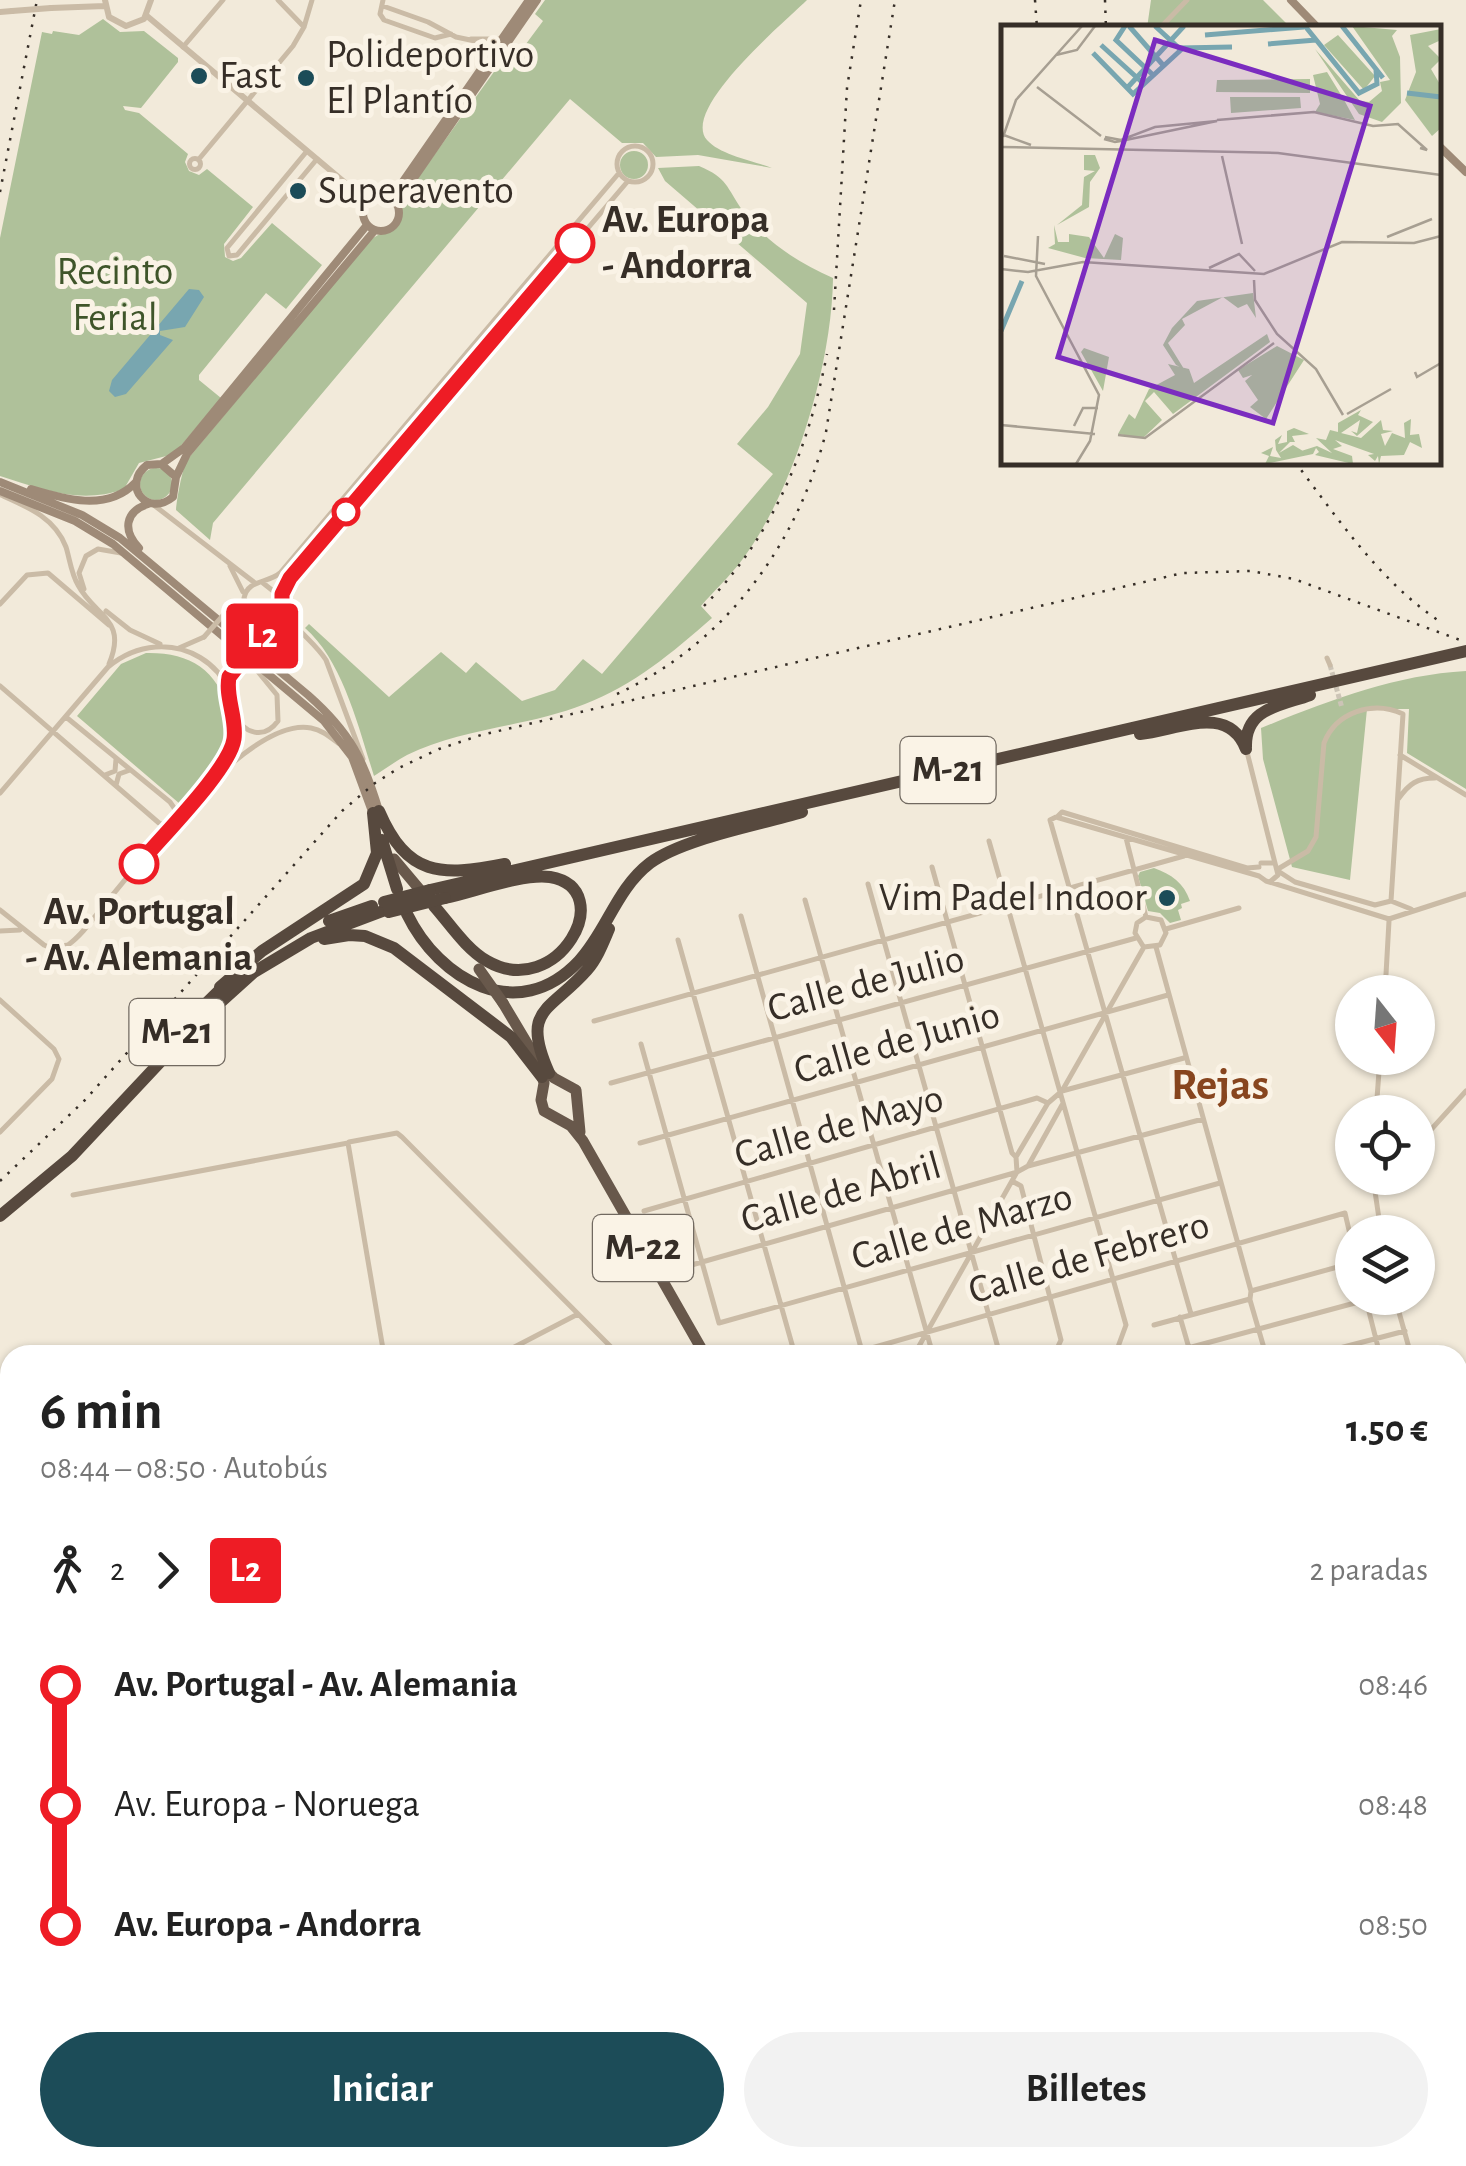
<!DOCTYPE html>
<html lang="es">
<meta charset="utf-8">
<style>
body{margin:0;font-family:"Alegreya Sans",sans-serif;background:#f2f2f2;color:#222;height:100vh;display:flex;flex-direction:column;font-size:38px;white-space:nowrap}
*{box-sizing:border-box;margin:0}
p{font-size:32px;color:#767676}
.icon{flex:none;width:55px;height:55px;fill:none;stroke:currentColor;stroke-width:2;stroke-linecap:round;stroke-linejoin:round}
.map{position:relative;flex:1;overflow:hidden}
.side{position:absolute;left:0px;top:1345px;width:1468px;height:822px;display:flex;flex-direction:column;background:#fff;border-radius:30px 30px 0 0;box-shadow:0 2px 8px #0004}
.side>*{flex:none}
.badge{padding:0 20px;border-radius:8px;font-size:35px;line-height:65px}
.needle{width:65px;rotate:163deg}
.buttons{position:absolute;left:1335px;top:975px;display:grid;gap:20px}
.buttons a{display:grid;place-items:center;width:100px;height:100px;border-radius:50%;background:#fff;box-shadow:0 2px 8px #0004;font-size:50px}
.map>.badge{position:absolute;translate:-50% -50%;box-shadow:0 0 0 5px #fff}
.legs{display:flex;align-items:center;gap:15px;height:110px;padding:0 40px;font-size:32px}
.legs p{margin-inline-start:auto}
.head{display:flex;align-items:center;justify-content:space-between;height:170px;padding:0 40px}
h1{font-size:55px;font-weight:600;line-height:75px}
.button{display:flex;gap:20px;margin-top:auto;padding:20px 40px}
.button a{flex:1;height:115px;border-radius:60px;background:#1c4c58;color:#fff;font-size:40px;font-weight:600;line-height:115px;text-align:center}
.button a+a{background:#f2f2f2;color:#222}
ul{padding:0 40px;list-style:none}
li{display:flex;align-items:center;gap:35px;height:120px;font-size:38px}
li i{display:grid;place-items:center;width:15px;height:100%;margin:0 12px;background:currentColor}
li i::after{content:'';width:25px;height:25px;margin:-12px;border:8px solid;border-radius:50%;background:#fff}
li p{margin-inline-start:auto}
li:first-child i{background:linear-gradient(#0000 50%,currentColor 0)}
li:last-child i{background:linear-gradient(currentColor 50%,#0000 0)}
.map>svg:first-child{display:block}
.green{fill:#afc19a}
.water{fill:#78a6b0}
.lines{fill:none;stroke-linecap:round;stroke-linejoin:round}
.taxiway{stroke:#948c80;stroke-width:12}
.minor-tunnel{stroke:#ccc4b6;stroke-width:5;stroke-dasharray:5 2.5;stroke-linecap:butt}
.minor{stroke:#cabba6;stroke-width:5}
.tertiary{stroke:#cabba6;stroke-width:6}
.secondary{stroke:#9e8a77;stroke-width:8}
.primary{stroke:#786758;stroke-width:10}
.trunk{stroke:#68584b;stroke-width:11}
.motorway{stroke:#57493e;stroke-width:12}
.rail{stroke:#362e27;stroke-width:2.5;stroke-dasharray:2.5 8;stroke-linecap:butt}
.minor-bridge{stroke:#cabba6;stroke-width:5}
.tertiary-bridge{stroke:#cabba6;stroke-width:6}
.trunk-bridge{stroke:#68584b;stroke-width:11}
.motorway-bridge{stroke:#57493e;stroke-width:12}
.line-1-casing{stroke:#fff;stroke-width:22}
.line-1{stroke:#ee1c25;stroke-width:15}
.poi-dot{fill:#1c4c58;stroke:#faf3e6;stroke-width:4}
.stop-1-dot{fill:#fff;stroke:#ee1c25;stroke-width:5}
.labels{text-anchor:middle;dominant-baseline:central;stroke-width:10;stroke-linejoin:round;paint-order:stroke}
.shield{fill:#faf3e6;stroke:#716960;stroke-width:2.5}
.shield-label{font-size:38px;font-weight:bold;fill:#362e27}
.poi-label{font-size:40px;fill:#362e27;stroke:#faf3e6;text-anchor:start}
.stop-label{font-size:40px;font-weight:bold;fill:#362e27;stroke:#faf3e6;text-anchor:start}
.park-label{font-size:40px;fill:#3f552a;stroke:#faf3e6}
.street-label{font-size:40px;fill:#362e27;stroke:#faf3e6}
.quarter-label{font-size:45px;font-weight:bold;fill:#87451e;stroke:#faf3e6}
.inset-river{fill:none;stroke:#78a6b0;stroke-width:5}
.inset-road{fill:none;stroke:#a79f92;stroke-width:2.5}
.view{fill:#7b2cbf;fill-opacity:0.15;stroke:#7b2cbf;stroke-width:5}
.inset-edge{fill:none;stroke:#362e27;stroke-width:5}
</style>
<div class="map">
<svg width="1466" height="2166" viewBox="0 0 1466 2166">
<rect width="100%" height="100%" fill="#f2eada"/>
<path class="green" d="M545,0H807C786,21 680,109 707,140C720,155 754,161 772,168L698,155L656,157L643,143H622L570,99L213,523L210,540L176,510C177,498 182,470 187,460L369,241C397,220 398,242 404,197L496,69L510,63L514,52H520L543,21L535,14Z
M1151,0H1263L1290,27L1147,28Z
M103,19L120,32L144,31L178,58V62L141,108L123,106L125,110L139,113L188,154L185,162L189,171L199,175L207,169L253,207L224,244L225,257L233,261L241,258L272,223L322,265L286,309L266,293L199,375V380L221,398L174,454L139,463L124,489C80,505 42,489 0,476V238L42,32L52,34L53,31L79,35Z
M620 165a14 14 0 1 1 28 0a14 14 0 1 1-28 0Z
M699,166C728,178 726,187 743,211C765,242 799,263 833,278C832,365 794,490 742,560C730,576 714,591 701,606L712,618C672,653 634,685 585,704C527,727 462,728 407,755C396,761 385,769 374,776C359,729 343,661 305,628L309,624L389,697L441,652L466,673L476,662L522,701L555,690L583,659L602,674L773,474L737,444L768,407L800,354L807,303L665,181L658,168Z
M140 484a16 16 0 1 1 32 0a16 16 0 1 1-32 0Z
M146,653C188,652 218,669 227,710C229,723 231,737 225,749C216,769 195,787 180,804L77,716L121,664Z
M1466,671V789L1407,753L1409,709H1367L1350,880L1292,867L1263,759L1261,728C1328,701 1394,675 1466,671Z
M1154,868C1171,874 1184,883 1190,901L1181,904L1182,908L1178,910L1181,920L1170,923L1160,913L1148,911L1138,876L1140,872Z
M0,2073L10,2075V2158H139L150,2166H0Z
M184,2158H373L375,2166H193Z
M397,2158H610L583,2166H400Z"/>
<path class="water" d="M189,289L199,290L204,297L185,327L160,331V335L173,340L126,394L115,397L109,391L112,380Z"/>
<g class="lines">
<path class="taxiway" d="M1458,1852L1466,1836
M1458,1866L1466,1863
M1458,1961L1462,1977L1459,1989
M1458,2094L1466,2098
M1274,2166L1302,2160L1331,2166
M1359,2166L1370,2158"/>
<path class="minor-tunnel" d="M1330,665L1342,708"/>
<path class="minor" d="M278,0L304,27
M383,0L380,14L384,20L435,38L451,34
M383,6L428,22L456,37L475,41L482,46L487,59
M1160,28L1187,0
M471,39H500
M183,47L223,0
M617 164a18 18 0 1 1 36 0a18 18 0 1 1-36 0Z
M307,151L227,248L229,256L237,255L317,159
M189.5 164a5.5 5.5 0 1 1 11 0a5.5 5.5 0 1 1-11 0Z
M199,159L293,46L304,27L312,0
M1,495C28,507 55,518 66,547C70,560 71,573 78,585C95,617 128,619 109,664
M155,506L255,583
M230,566L243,592
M263,583L282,598
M84,589L79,573L86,556L98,549L121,553
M0,604L27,575L48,573L109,625
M284,608C293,629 314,641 326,660L363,759
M288,609L292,581
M106,611L130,630L160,644
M275,618C260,621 250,611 244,598C248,579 267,584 280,573L619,173
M268,628L282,610V594L290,578L628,181
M179,648L204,637
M1327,658L1330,665
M0,686L159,823L169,827
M234,714C244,734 264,740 278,721L277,695L255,668
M66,717L170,802L179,815
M1247,752L1278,875L1271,881
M1400,755L1466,795
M105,775L115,771L116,759
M116,785L119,774L130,770
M0,793L108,667C168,617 252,666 233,744C230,757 220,767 212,777
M1399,798C1409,784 1417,778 1435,778
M1057,817L1062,812L1247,868L1259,867
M1126,838L1146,917
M989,841L1126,1325L1115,1355
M1261,863H1274
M932,867L1012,1153L1016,1157
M1278,869L1308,851L1316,837L1324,743C1336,712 1373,700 1403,714L1391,901
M1278,871L1295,882L1375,905L1391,901L1411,909
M868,884L1000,1355
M805,900L933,1355
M0,910L44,945L51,948L68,945C84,934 96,914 109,899C146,856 249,716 311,728C322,730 330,737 338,743
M741,916L863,1355
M1166,929L1239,908
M0,931L20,930
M678,940L795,1355
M1143,946L1135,933L1137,923L1146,917
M1144,947L1160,945L1166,933L1161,920L1146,917
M1156,947L1251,1291
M1385,992L1389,921
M0,1000L54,1049L59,1059L52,1079L0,1132
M594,1021L1184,856
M641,1044L719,1323L1220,1183
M611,1083L1136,938
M1062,1091L1184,1058
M1376,1112L1380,1058
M349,1142L397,1133L402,1137L615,1351
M640,1143L1168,995
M1418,1144L1466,1091
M1028,1166L1062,1105
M1017,1172L1016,1157L1048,1103L1062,1091L1144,947
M1373,1178L1381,1232
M1373,1178H1384
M1012,1181L1021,1186L1061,1340L1054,1355
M73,1195L348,1143L384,1355
M644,1211L1037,1098L1048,1103
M681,1268L1014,1173
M1395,1298L1411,1355
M1250,1300L1266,1355
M1366,1300L1380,1355
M1191,1314L1050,820L1056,817L1259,876L1266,881L1389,919L1466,894
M1180,1317L1191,1355
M1154,1325L1250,1299L1251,1291L1352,1263
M499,1355L578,1314
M847,1355L1345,1213L1352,1243
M914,1355L1017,1172L1028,1166L1203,1119
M1162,1355L1366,1300
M1313,1355L1405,1331
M1458,1381L1466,1379
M1458,1577L1466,1572
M1458,1584L1466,1579
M0,1643L10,1642
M5,1663L2,1670L10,1724
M0,1701L5,1735L0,1745
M0,1844L10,1830
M0,1862L10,1863
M380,2158L383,2166
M389,2158L391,2166
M606,2166L633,2158
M633,2166L660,2158
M668,2166L695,2158"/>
<path class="tertiary" d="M105,0L109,17L126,26L144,19L151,0
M51,8L105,6
M0,12L12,11
M147,16L368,202
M1458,1407L1466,1405
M0,1758L10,1757"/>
<path class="secondary" d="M1291,0L1318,28
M493,66L509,60L511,53L508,43
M1438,145L1466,172
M363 213a18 18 0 1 1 36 0a18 18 0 1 1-36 0Z
M387,196L397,190L529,0
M396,204L537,0
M163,463L184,448L367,225
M176,477L161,464L147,465C121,485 147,518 173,497L176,477L187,454L375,230
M0,482L82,515L120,538L308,695C351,733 364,760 380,814
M31,489C64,499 107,512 135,483
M0,491L75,521L113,544L324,721L352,757L373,814
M139,548C123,531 124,512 148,504"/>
<path class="primary" d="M1458,1483L1466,1478
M1458,1492L1466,1486
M0,2033H10
M0,2040H10"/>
<path class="trunk" d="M394,859L426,897
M503,1003L537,1060L554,1078L576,1090L580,1132
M537,1060L544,1083L541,1100L544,1111L571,1126L583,1141L705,1355"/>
<path class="motorway" d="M1140,734C1178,730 1228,703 1246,749
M1246,747C1245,708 1280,706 1310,695
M379,811C407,876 440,877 505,864
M382,840L397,889
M430,890L1466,651
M434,906C450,924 466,949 487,961C558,1002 620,889 550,877C523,873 473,892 445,898
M407,914C439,980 518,1026 579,961C607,931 616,889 650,863C684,838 760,825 802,812
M329,921L372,906
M324,939L349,935L365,936L394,948L511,1037L542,1077
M220,987L262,951L364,884L377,853L373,813
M177,1032L227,983
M549,1073C520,1008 550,1012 587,970C597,959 603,943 609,929
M0,1216L72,1156L193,1027L254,972L311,938L388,909
M1458,1417L1466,1414
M1458,1426L1466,1424
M0,1769L10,1767
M0,1779L10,1777"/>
<path class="rail" d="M1035,0L1037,28
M1105,0L1106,28
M0,192L37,0
M834,310L847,88L861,0
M1295,462C1339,520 1380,582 1442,623
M704,606C773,536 808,450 827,354
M617,694C725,644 797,546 826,432L895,0
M0,1181L85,1100L342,811L375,783L399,768L439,749L481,735L1183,573L1251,571L1294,579L1460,640"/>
<path class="minor-bridge" d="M204,637L234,603
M235,668L268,628"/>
<path class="tertiary-bridge" d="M12,11L51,8"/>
<path class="trunk-bridge" d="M479,969L503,1003"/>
<path class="motorway-bridge" d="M384,902L430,890
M389,912L445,898"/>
</g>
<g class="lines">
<defs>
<path id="line-1" d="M139,864C160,838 230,769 234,739C237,718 225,697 229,677L282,610V594L290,578L575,243"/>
</defs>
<use href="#line-1" class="line-1-casing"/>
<use href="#line-1" class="line-1"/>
</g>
<g class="poi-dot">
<circle cx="199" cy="76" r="10"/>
<circle cx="306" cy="78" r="10"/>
<circle cx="298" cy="191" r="10"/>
<circle cx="1167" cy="898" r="10"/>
</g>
<g class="stop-1-dot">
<circle cx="575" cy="243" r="18"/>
<circle cx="346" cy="512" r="12"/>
<circle cx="139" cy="864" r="18"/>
</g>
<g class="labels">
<g class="shield">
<rect x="900.5" y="737" width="95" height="66" rx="8"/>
<rect x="129.5" y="999" width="95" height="66" rx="8"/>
<rect x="593" y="1215" width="100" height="66" rx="8"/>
</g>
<g class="shield-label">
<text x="948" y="770">M-21</text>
<text x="177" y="1032">M-21</text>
<text x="643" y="1248">M-22</text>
</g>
<g class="poi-label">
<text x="326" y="55">Polideportivo<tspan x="326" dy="46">El Plantío</tspan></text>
<text x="219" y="76">Fast</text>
<text x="318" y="191">Superavento</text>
<text x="1147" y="898" text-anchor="end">Vim Padel Indoor</text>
</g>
<g class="stop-label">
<text x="602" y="220">Av. Europa<tspan x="602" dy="46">- Andorra</tspan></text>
<text x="139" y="912" text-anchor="middle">Av. Portugal<tspan x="139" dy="46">- Av. Alemania</tspan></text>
</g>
<g class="park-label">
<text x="115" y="272">Recinto<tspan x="115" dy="46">Ferial</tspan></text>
</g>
<g class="street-label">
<text transform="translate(866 984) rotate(-15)">Calle de Julio</text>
<text transform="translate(897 1043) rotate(-16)">Calle de Junio</text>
<text transform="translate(839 1127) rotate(-16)">Calle de Mayo</text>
<text transform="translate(841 1193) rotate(-16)">Calle de Abril</text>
<text transform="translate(962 1227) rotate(-16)">Calle de Marzo</text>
<text transform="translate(1089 1258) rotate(-16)">Calle de Febrero</text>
</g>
<g class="quarter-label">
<text x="1220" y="1085">Rejas</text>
</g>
</g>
<g transform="translate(1001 25)">
<rect width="440" height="440" fill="#f2eada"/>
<path d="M351,1L396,5L391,11L399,32L400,78L381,97L358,89L314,24L359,76L368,77L381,66L379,57L389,55ZM440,4V15L427,21L440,34L430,44L440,61V103L431,111L404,75L415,47L409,10ZM337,10L374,51L363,65L323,20ZM326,47L342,73L354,95L314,87L319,79L312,50ZM309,54V68L215,67L216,55ZM229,72H299L300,83L230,88ZM83,130H94L99,143L89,157L88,182L56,200L81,180L83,152L94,146L83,145ZM53,200L57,217H68V209L88,212L103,233L114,209L122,213L120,235L84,233L47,223L54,219ZM252,268L255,293L246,279L237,283L222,272L181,294L184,300L167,318L183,344L175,340L162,320L171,303L196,276ZM266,309L269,317L172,389L153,367L144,376L161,395L142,413L117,409L128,389L134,394L148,364L174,350L167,339L188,344L193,358ZM276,321L303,335L265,394L249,382L257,375L244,356L251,350L242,353L237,345ZM83,323L108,332L102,366L80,327ZM360,385L357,390L372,397L356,411L350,406L356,408L359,395L340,408L360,413L380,395L382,405L392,406L380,409L384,421L391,408L404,413L403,398L410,394L409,410L418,409L421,423L409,417L403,430L380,431L378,439L377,431L374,436L367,430L373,429L334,415L341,421L332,424L351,431L352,439L314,430L318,427L315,423L312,429L264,439L268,431L260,428L272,422L269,431L280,433L275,425L274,415L281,410L277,419L286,417V406L293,403L308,409L291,411L294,417H289L278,428L292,420L302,426L294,428L316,421L331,428L315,413L325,415L329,405L337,407V398Z" fill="#afc19a"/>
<path class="inset-river" d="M124,1L115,15L151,49M128,1L162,40M154,1L178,23L231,22M304,1L358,68L376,59L375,45M341,1L382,53M204,10L303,2M267,19L315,15M100,20L143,59M92,28L132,69L182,23M127,62L183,1M406,68L440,72M0,306L21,256"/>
<path class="inset-road" d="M55,30L76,25L94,1M36,62L100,111M216,95L313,87L372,101L397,99L426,125L419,123M0,109L30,120M2,112L15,75L81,1M103,114L114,117L120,116L216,96L154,102L120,115L104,112M0,122L277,128L440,150M221,131L241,219M37,211L35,251L98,370L89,416L75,439M386,212L431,194M3,231L44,239M208,243L238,229L254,246M0,244L27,247L82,237L263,249L341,217L413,218L440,211M253,255L254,275L276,309L315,344L342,390M414,347L416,352L440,338M346,389L390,364M0,400L94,409M73,401L82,383H97M117,410L144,413L273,318"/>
<path class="view" d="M154,15L369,81L272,398L57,332Z"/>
<rect width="440" height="440" class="inset-edge"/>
</g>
</svg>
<div class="buttons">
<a><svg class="needle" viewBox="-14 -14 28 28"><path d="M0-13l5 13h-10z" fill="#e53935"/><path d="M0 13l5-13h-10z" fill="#767676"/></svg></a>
<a><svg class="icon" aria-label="locate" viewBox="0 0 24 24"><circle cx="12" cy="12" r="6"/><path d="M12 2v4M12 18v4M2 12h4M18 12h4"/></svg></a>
<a><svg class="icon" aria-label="layers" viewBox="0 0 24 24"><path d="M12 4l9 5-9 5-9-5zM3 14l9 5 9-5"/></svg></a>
</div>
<b class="badge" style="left:262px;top:636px;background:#ee1c25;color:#fff">L2</b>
<section class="side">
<div class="head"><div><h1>6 min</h1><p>08:44 – 08:50 · Autobús</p></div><b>1.50 €</b></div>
<div class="legs"><svg class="icon" aria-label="walk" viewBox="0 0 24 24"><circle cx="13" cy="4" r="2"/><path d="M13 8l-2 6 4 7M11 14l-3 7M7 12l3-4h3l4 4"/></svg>2<svg class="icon" aria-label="forward" viewBox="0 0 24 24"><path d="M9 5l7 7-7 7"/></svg><b class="badge" style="background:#ee1c25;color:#fff">L2</b><p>2 paradas</p></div>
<ul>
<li><i style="color:#ee1c25"></i><b>Av. Portugal - Av. Alemania</b><p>08:46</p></li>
<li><i style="color:#ee1c25"></i><span>Av. Europa - Noruega</span><p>08:48</p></li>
<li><i style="color:#ee1c25"></i><b>Av. Europa - Andorra</b><p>08:50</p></li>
</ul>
<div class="button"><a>Iniciar</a><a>Billetes</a></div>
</section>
</div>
